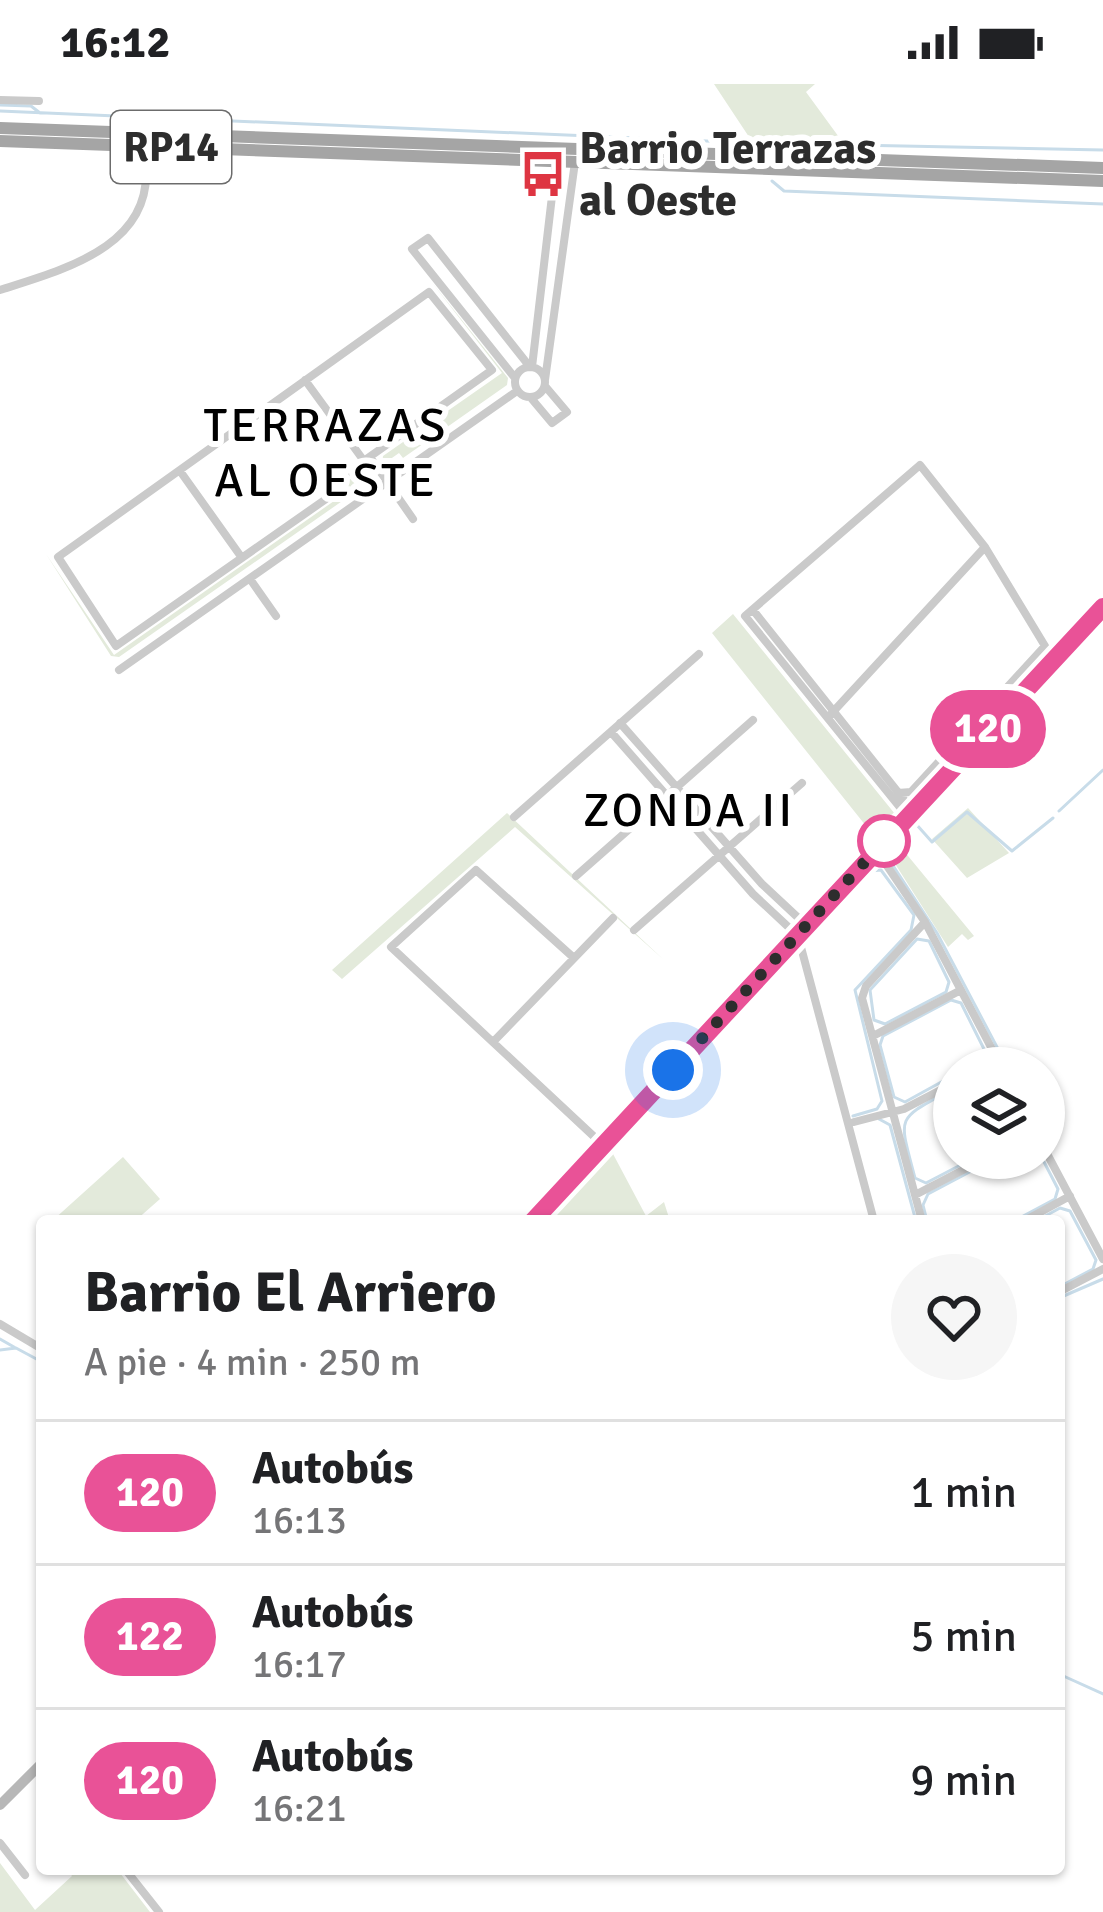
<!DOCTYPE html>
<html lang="es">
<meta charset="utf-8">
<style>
body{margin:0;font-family:Signika,sans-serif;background:#f6f6f6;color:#202124;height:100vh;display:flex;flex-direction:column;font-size:45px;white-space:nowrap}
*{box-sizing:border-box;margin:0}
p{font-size:39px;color:#757577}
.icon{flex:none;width:66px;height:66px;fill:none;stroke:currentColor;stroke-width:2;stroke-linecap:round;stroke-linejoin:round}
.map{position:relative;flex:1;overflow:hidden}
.details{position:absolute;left:36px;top:1131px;width:1029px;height:660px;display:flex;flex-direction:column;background:#fff;border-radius:12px;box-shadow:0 3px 9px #0004}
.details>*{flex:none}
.badge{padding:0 24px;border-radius:39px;font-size:42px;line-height:78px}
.fabs{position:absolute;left:933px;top:963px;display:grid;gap:24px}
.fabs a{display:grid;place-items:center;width:132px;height:132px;border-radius:50%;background:#fff;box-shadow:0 3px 9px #0004;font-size:60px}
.you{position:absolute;width:60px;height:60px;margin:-30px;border:9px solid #fff;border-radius:50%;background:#1a73e8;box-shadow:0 0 0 18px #1a73e833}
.map>.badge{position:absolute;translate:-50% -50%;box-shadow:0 0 0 6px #fff}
.round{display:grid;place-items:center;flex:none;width:126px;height:126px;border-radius:63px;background:#f6f6f6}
.headline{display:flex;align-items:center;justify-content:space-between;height:204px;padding:0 48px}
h1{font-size:57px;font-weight:700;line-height:90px}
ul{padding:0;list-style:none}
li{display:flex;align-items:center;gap:36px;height:144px;padding:0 48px;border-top:3px solid #e0e0e0}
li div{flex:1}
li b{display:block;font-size:45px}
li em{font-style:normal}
li .badge{min-width:132px;font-weight:700;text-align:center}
.status{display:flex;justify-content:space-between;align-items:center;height:84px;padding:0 60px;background:#fff;direction:ltr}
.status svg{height:33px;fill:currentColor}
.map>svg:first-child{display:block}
.green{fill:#e3eadb}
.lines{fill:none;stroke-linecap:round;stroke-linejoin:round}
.stream{stroke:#c8dce9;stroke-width:3}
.street{stroke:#cacaca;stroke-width:8}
.secondary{stroke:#b7b7b7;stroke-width:10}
.primary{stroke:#a5a5a5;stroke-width:12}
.line-casing{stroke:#fff;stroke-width:27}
.line{stroke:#e95297;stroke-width:18}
.walk{stroke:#2d2d2d;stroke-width:12;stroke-dasharray:0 21.6}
.stop-dot{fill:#fff;stroke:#e95297;stroke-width:6}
.labels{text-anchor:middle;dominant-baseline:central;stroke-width:12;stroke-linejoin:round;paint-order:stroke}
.shield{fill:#fff;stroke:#6c6c6c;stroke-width:3}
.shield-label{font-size:42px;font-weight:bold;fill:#2d2d2d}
.poi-label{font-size:45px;font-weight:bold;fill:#2d2d2d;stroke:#fff;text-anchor:start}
.neighbourhood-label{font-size:48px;letter-spacing:3px;fill:#000;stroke:#fff}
</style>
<div class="status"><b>16:12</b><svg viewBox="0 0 49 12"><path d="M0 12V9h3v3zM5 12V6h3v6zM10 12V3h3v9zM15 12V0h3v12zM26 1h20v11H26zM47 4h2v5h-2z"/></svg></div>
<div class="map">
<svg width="1103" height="1828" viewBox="0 0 1103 1828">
<rect width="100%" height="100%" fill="#fff"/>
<path class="green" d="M714,0H815L806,8L844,60L753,59Z
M430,196L508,294L507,301L403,374L399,369L382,381L383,372L502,289Z
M350,395L357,397L358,406L119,573L111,572L46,470L114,571L334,417V407Z
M733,530L895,730L874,752L712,549Z
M968,724L1009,769L967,794L932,755Z
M507,729L664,876L515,743L342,895L332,886Z
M899,761L974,852L968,856L962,850L948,863L892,775Z
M612,1068L646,1132L664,1118L670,1137H548Z
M123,1073L160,1115L135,1137H52Z
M0,1779L35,1826L72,1792L67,1785H117L150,1828H0Z"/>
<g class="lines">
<path class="stream" d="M0,21L31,22L40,29
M0,27L753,59L1103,66
M772,97L784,107L1103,120
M1059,727L1103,686
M917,855L929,857L949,898L946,908L885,940L874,936L870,906Z
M805,859L871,787L881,786L914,831L911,846L855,906L882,1017L877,1025L853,1032
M1008,984L937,849L890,777L891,766L916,740L932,758L967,728L1012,767L1053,734
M954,991L905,1018L894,1013L880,961L883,952L951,916L961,919L985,967L982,977L968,984
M954,1004C895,1037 898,1029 915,1094L926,1099L974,1074
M879,1035L890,1041L916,1137
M545,1137L796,868
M927,1137L923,1121L928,1110L996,1074
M1014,1137L1055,1115L1058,1105L1042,1074
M1036,1137L1060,1124L1070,1127L1096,1176L1093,1185L1059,1203
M1059,1214L1103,1195
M0,1255L14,1263
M0,1266L16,1264L42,1278
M1059,1590L1103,1610"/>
<path class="street" d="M0,16L39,17
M0,206C66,185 157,161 145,76
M429,208L492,286L327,403L326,415L116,562L58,473Z
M515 298a15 15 0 1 1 30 0a15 15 0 1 1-30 0Z
M532,283L556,78
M515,294L412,165L428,154L530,283
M305,296L364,377
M545,296L575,78
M531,314L552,339L567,328L545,302
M370,373L413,435
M356,382L375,407
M180,387L242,474
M250,495L276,532
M753,526L913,727
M119,586L517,307
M831,630L985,463
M620,639L762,800L807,842
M611,648L753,810L798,852L874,1137
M898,709L911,708L1045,562L985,463L920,381L745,532L907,732
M514,733L699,570
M877,767L925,838L1002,984
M576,792L753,636
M634,846L802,699
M574,874L476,786L391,863L603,1061
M873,952L961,906
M494,957L613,834
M982,984L997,976
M854,1038L904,1025L954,999
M1044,1064L1103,1175
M915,1111L986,1074
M922,1137L862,914L866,902L925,838
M1024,1137L1070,1112
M1059,1208L1103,1185
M0,1240L42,1265
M0,1759L25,1791
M125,1785L159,1828"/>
<path class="secondary" d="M532,1137L1103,523
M0,1721L42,1679"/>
<path class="primary" d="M0,44L1103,84
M0,57L1103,97"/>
</g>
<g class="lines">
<defs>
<path id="line" d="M533,1137L1103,523"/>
</defs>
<use href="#line" class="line-casing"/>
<use href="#line" class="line"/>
<path class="walk" d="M673,986L884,757"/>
</g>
<defs>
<symbol id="bus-bare" viewBox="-9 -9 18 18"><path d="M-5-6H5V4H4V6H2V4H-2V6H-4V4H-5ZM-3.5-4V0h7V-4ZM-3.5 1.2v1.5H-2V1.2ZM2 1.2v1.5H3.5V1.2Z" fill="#de3542" stroke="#fff" stroke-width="2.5" paint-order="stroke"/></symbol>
</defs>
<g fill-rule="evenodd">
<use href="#bus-bare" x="510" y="57" width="66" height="66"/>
</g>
<circle class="stop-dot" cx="884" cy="757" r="24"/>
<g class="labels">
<rect class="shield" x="111" y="27" width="120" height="72" rx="9"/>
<g class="shield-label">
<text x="171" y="63">RP14</text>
</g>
<g class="poi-label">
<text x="579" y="64">Barrio Terrazas<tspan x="579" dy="52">al Oeste</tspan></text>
</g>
<g class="neighbourhood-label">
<text x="326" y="341">TERRAZAS<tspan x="326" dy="55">AL OESTE</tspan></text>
<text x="689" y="726">ZONDA II</text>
</g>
</g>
</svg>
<div class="fabs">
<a><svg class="icon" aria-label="layers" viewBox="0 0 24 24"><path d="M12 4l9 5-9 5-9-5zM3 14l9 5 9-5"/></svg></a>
</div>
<div class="you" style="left:673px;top:986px"></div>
<b class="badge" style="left:988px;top:645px;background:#e95297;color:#fff">120</b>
<section class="details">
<div class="headline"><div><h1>Barrio El Arriero</h1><p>A pie · 4 min · 250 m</p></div><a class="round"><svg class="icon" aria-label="heart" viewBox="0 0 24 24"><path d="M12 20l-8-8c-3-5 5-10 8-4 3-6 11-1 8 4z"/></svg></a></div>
<ul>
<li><span class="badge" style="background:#e95297;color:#fff">120</span><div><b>Autobús</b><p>16:13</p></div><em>1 min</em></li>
<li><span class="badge" style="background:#e95297;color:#fff">122</span><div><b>Autobús</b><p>16:17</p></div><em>5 min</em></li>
<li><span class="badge" style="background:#e95297;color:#fff">120</span><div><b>Autobús</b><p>16:21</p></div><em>9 min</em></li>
</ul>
</section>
</div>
